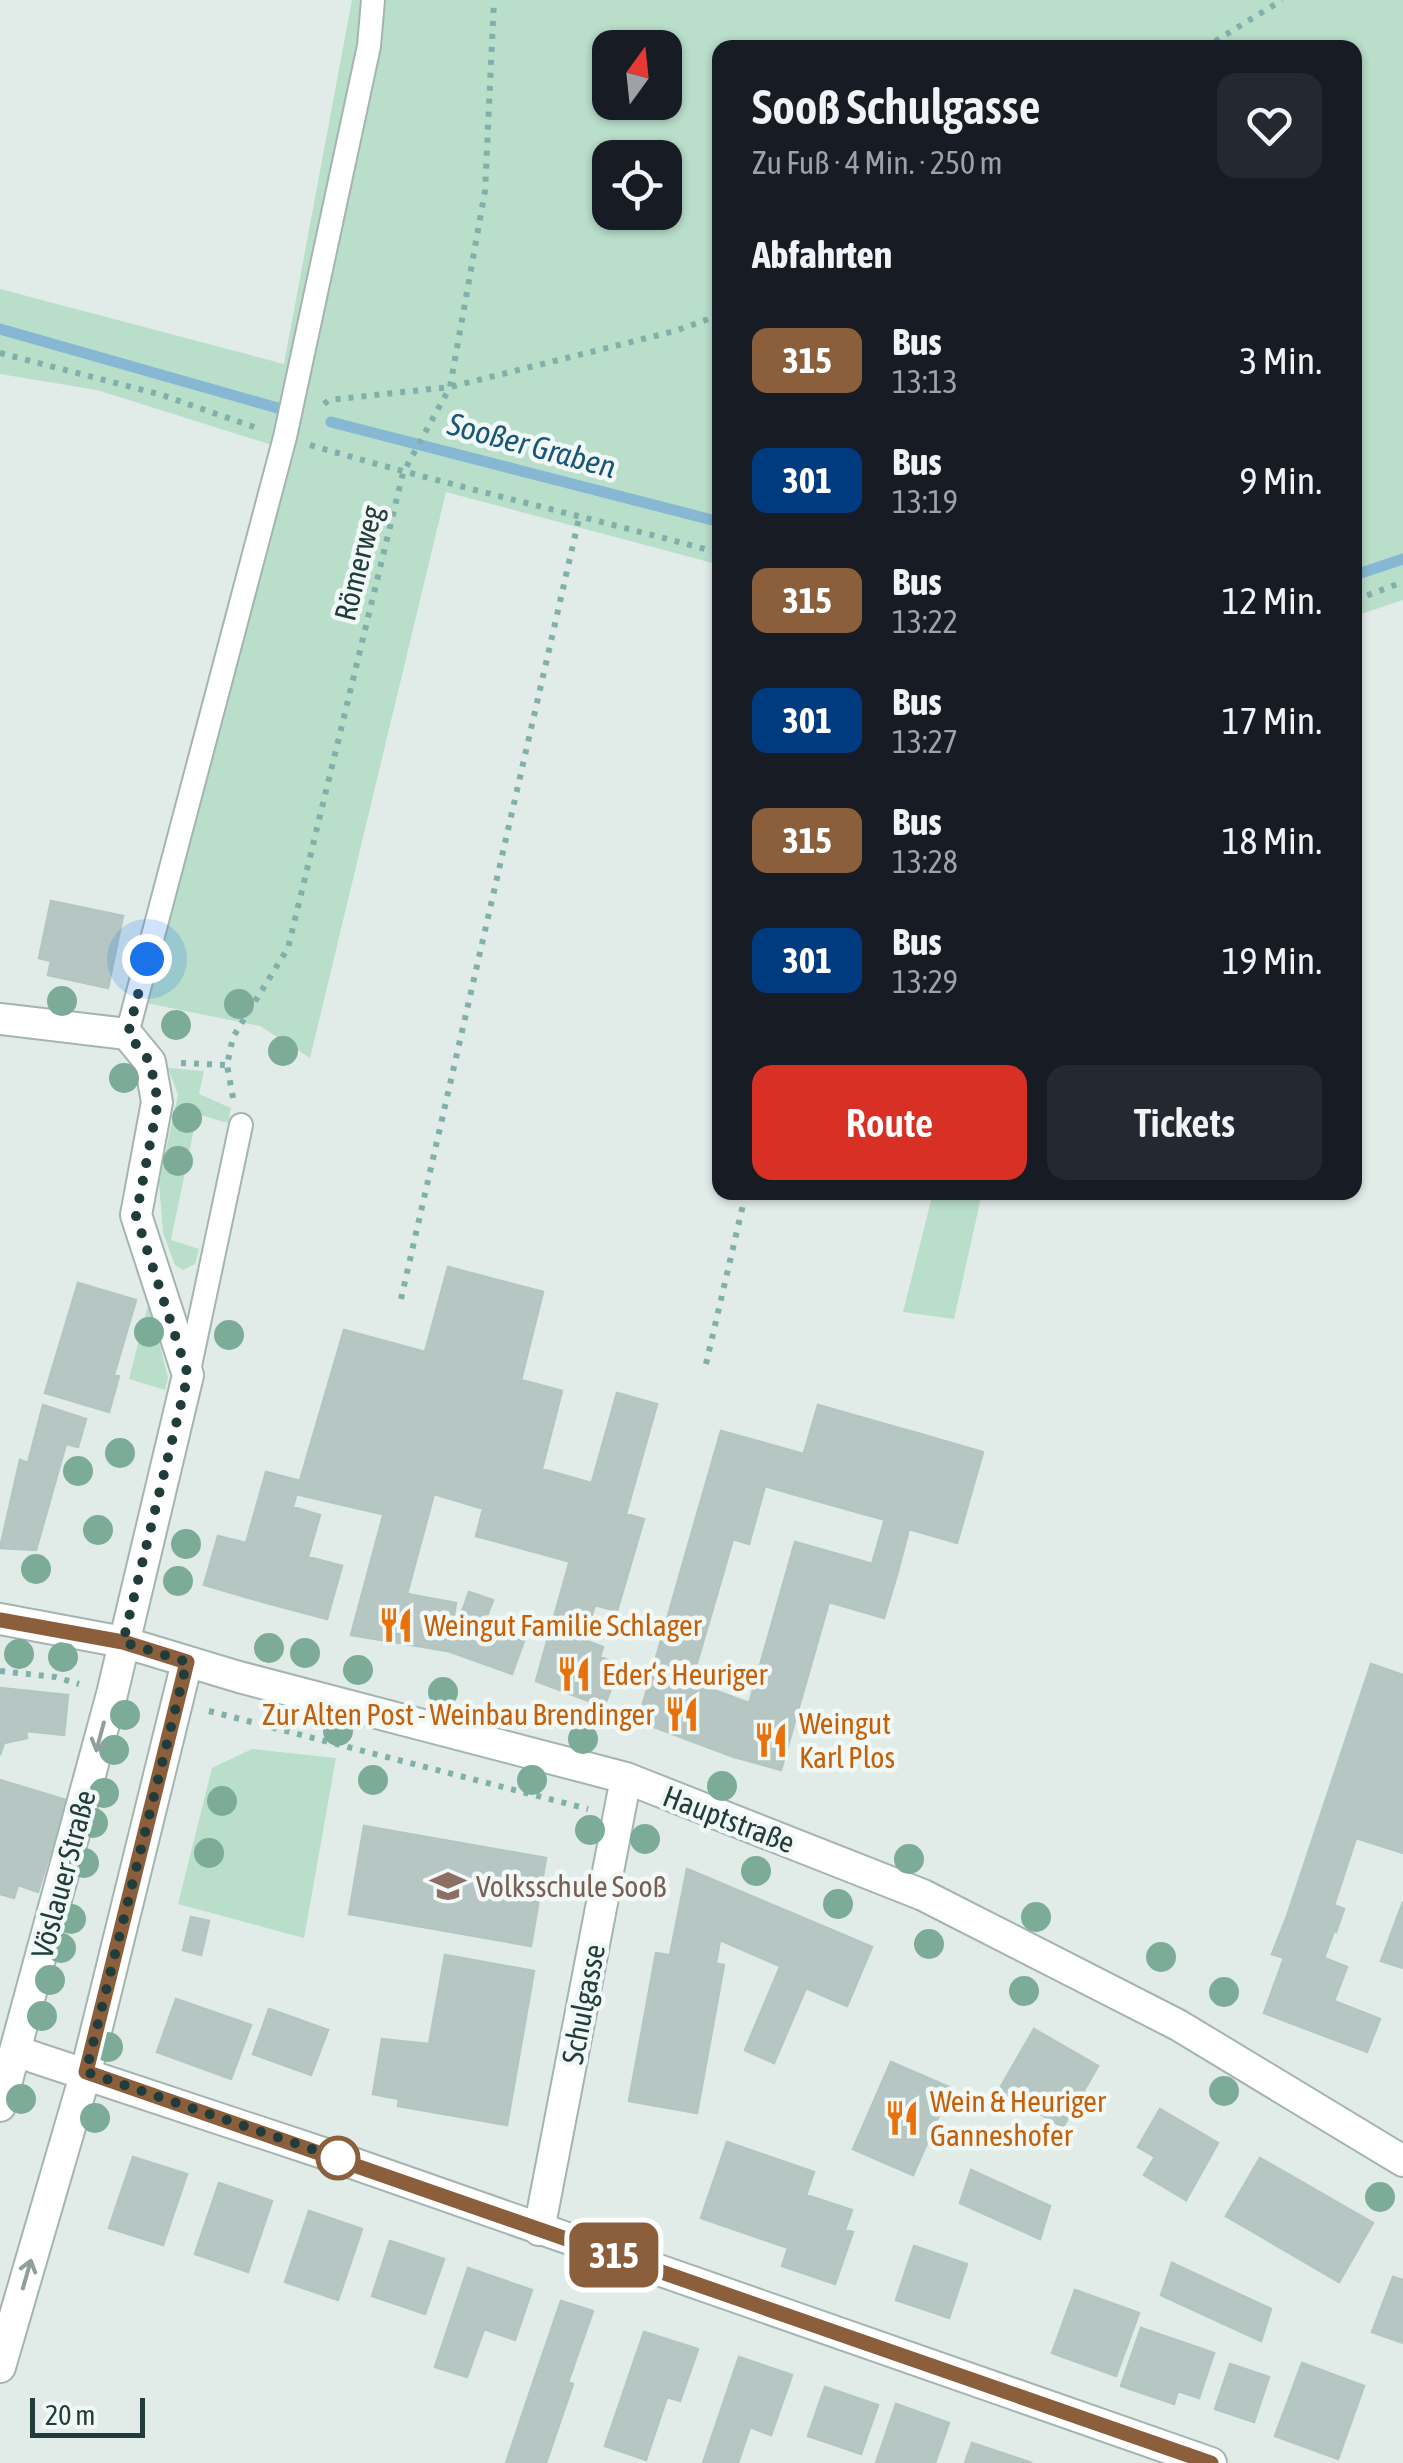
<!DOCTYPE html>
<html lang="de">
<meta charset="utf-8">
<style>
body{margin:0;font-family:"Asap Condensed",sans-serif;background:#242831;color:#f1f3f6;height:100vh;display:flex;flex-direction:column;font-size:38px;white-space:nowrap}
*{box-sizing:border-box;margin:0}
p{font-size:32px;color:#9ea1a6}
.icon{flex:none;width:55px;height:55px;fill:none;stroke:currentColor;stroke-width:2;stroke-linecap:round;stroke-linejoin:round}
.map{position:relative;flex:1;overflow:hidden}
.side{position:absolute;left:712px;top:40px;width:650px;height:1160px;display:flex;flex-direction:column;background:#171b24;border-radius:20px;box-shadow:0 2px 8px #0004}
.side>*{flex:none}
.badge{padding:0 20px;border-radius:15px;font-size:35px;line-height:65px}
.needle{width:65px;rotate:15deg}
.fabs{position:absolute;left:592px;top:30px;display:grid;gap:20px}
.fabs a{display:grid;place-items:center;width:90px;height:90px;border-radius:20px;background:#171b24;box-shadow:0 2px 8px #0004;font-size:50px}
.scale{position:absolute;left:30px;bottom:25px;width:115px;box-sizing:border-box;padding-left:10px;border:5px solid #213d3b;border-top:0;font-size:28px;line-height:35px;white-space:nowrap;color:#213d3b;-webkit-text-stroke:8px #f1f8f6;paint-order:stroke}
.you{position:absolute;width:50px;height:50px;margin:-25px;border:8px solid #fff;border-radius:50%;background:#1a73e8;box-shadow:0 0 0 15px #1a73e833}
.map>.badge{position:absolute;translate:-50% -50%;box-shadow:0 0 0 5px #fff}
h2{padding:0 40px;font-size:38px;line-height:90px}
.round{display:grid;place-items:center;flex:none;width:105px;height:105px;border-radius:20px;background:#242831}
.summary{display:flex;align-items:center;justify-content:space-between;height:170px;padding:0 40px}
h1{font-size:48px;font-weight:600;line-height:75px}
.action{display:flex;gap:20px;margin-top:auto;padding:20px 40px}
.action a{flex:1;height:115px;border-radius:20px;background:#d93025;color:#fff;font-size:40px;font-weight:600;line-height:115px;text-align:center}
.action a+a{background:#242831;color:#f1f3f6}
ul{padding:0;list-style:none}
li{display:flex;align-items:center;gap:30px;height:120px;padding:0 40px}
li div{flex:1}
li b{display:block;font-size:38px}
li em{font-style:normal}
li .badge{min-width:110px;font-weight:700;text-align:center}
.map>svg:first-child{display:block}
.green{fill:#b9deca;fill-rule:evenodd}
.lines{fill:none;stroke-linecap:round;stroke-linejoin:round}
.stream{stroke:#87b8d3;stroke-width:11}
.building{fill:#b6c7c3;stroke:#b3c6c1;stroke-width:2.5}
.lane-casing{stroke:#a4b4b1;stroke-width:26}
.street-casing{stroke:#a4b4b1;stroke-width:34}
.path{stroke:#80b0aa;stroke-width:6;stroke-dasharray:5 8;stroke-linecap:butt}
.lane{stroke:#fff;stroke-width:22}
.street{stroke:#fff;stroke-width:30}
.tree{fill:#7cab98}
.oneway{stroke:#909e9d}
.line-casing{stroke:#fff;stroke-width:22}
.line{stroke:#8b5e3c;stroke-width:15}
.walk{stroke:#213d3b;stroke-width:10;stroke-dasharray:0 18}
.stop-dot{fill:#fff;stroke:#8b5e3c;stroke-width:5}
.labels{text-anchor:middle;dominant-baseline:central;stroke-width:9;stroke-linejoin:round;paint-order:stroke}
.street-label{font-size:30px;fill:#213d3b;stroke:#f1f8f6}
.food-label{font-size:30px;fill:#c56008;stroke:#f1f8f6;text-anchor:start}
.education-label{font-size:30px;fill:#785e54;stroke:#f1f8f6;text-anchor:start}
.water-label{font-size:32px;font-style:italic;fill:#19577a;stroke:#f1f8f6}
</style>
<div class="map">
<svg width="1403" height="2463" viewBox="0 0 1403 2463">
<rect width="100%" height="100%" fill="#e1ece9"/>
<path class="green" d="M352,0H1403V600L1355,616V48H720V565L446,492L310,1058L260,1026L146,1003L291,458L269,444L97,390L0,374V289L284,364ZM610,48H665V102H610ZM610,158H665V212H610Z
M168,1068L204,1071L199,1094L231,1108L228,1123L197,1114L171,1240L199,1249L195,1264L183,1270L175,1265L163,1233L159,1182L178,1095Z
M933,1193H982L954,1319L903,1312Z
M149,1301L168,1378L165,1390L129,1379Z
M252,1749L336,1758L304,1938L178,1904L212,1768Z"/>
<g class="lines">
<path class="stream" d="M0,329L281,409
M331,422L720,522
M1355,575L1403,559"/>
</g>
<path class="building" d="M51,901L123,916L108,988L48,975L51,961L39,958Z
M448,1267L543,1292L521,1380L425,1352Z
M78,1283L136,1300L114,1375L119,1376L109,1412L45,1393Z
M344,1330L425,1352L382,1514L296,1494Z
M425,1352L521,1380L496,1475L401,1449Z
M521,1380L562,1391L537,1488L503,1481L496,1475Z
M617,1393L657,1404L626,1514L644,1519L617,1611L595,1605L584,1640L603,1647L600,1657L620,1665L604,1707L536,1681Z
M43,1405L86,1419L78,1447L66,1444L36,1550L0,1548L20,1460L28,1463Z
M818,1405L910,1431L885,1520L792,1494Z
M721,1431L804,1454L792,1494L765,1486L749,1544L733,1539L725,1567L685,1556Z
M910,1431L983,1452L957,1543L909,1529L898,1571L872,1564Z
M401,1449L496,1475L503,1481L494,1512L434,1494L407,1594L456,1603L448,1651L351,1635Z
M542,1469L592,1483L571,1562L476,1536L483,1509L494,1512L503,1481L537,1488Z
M266,1472L300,1481L267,1603L204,1585L218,1536L246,1543Z
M293,1507L320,1515L308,1557L342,1566L327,1619L267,1603Z
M795,1542L898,1571L884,1618L829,1602L781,1770L734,1757Z
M685,1556L725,1567L694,1673L714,1680L711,1689L749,1703L734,1757L638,1721Z
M469,1592L493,1600L484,1624L525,1638L512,1674L448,1651Z
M1371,1664L1403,1675V1853L1356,1838L1334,1905L1344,1909L1336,1932L1287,1916Z
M0,1688L68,1695L64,1735L26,1731L27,1738L4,1743L0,1755Z
M0,1780L66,1800L38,1892L18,1885L14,1898L0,1894Z
M364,1826L546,1858L531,1946L349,1914Z
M687,1869L801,1917L780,1966L720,1940L716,1963L670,1955Z
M1403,1902V1968L1381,1961Z
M1287,1916L1333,1934L1324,1958L1347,1967L1334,2001L1380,2019L1367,2052L1264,2013L1284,1958L1272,1954Z
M191,1917L209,1921L201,1955L183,1950Z
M801,1917L872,1947L847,2006L806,1988L774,2063L745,2050Z
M656,1953L724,1965L697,2113L629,2101Z
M445,1955L534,1971L507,2125L398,2106L399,2099L373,2094L382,2039L429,2044Z
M176,1999L251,2025L231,2079L157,2052Z
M269,2009L328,2030L311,2075L253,2054Z
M1034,2029L1098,2066L1063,2127L999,2090Z
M891,2062L951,2088L913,2175L853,2149Z
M1160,2109L1218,2143L1186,2200L1144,2175L1155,2157L1138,2147Z
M727,2142L814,2172L788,2248L701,2218Z
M133,2157L187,2174L163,2245L109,2228Z
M1260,2158L1373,2223L1339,2282L1226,2216Z
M971,2170L1050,2206L1040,2239L960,2203Z
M219,2183L272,2201L248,2272L195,2254Z
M806,2195L852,2210L845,2230L853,2232L835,2284L782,2266Z
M309,2211L362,2229L338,2300L285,2282Z
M390,2241L444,2259L425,2314L372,2296Z
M914,2246L967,2264L949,2318L896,2300Z
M1172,2263L1271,2309L1261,2341L1161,2295Z
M468,2268L532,2290L515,2340L484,2329L467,2377L435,2367Z
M1393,2277L1403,2280V2343L1372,2332Z
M1075,2290L1139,2313L1116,2376L1052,2353Z
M561,2301L593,2311L568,2382L537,2371Z
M1141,2328L1214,2353L1199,2398L1178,2391L1174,2404L1121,2386Z
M644,2332L698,2349L680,2401L667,2397L646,2460L605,2446Z
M739,2357L792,2375L771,2435L750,2427L738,2463H703Z
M1302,2363L1364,2386L1338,2459L1275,2436Z
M1230,2364L1269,2377L1254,2422L1215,2409Z
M537,2371L573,2384L546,2463H506Z
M825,2387L878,2405L861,2454L808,2436Z
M896,2404L949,2423L935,2463H876Z
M972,2443L1032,2463H965Z"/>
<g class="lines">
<defs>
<path id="lane" d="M127,1034L285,437L369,46L373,0
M188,1375L241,1125"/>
<path id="street" d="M0,1019L127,1034L150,1062L157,1102L136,1215L188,1375L112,1694L0,2106
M0,1619L123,1642L239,1677L626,1778L923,1895L1178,2025L1403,2161
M15,2051L338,2158L1211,2463
M539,2230L626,1778
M0,2367L86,2072L187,1662"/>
</defs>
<use href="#lane" class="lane-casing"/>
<use href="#street" class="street-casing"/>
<path class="path" d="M1204,48L1282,0
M0,353L162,395L260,429
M324,404L329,400L450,387L675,331L720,315
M310,445C446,485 584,516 720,553
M1355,600L1403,582
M181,1063L227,1065
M233,1098L227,1065L233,1037L288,948L403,473L450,387L485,191L494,0
M401,1299L580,514
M706,1364L746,1192
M0,1671L55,1677L79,1684
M209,1711L588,1809"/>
<use href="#lane" class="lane"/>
<use href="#street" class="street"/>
</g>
<g class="tree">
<circle cx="62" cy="1001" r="15"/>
<circle cx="239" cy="1004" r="15"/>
<circle cx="176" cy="1025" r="15"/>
<circle cx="283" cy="1051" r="15"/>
<circle cx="124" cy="1078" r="15"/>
<circle cx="187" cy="1118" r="15"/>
<circle cx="178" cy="1161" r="15"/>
<circle cx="149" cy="1332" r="15"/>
<circle cx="229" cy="1335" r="15"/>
<circle cx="120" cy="1453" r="15"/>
<circle cx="78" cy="1471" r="15"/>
<circle cx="98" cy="1530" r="15"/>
<circle cx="186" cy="1544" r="15"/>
<circle cx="36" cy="1569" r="15"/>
<circle cx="178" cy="1581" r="15"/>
<circle cx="269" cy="1648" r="15"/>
<circle cx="305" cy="1653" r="15"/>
<circle cx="19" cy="1654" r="15"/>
<circle cx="63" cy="1657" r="15"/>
<circle cx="358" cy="1670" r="15"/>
<circle cx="443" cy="1692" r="15"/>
<circle cx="125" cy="1715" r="15"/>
<circle cx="338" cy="1731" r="15"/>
<circle cx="583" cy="1739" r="15"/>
<circle cx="114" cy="1750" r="15"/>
<circle cx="373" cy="1780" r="15"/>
<circle cx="532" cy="1780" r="15"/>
<circle cx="722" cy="1786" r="15"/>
<circle cx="104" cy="1793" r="15"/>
<circle cx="222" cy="1801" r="15"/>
<circle cx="93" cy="1823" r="15"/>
<circle cx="590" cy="1830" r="15"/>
<circle cx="645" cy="1839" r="15"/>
<circle cx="209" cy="1853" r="15"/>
<circle cx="909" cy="1859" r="15"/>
<circle cx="84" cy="1863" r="15"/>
<circle cx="756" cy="1871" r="15"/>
<circle cx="838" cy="1904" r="15"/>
<circle cx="1036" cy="1917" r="15"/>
<circle cx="71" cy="1919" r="15"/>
<circle cx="929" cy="1944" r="15"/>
<circle cx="61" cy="1948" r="15"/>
<circle cx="1161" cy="1957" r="15"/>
<circle cx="50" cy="1980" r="15"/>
<circle cx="1024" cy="1991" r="15"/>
<circle cx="1224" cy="1992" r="15"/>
<circle cx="42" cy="2016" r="15"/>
<circle cx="108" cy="2047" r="15"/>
<circle cx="1224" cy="2091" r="15"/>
<circle cx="21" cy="2099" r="15"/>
<circle cx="95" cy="2118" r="15"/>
<circle cx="1380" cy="2197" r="15"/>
</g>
<defs><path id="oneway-shaft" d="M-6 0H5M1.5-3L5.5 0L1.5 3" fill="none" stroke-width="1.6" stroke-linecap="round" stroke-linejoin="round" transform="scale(2.5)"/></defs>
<g class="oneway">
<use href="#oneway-shaft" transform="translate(100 1737) rotate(105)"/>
<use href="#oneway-shaft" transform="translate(27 2274) rotate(-74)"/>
</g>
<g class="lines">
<defs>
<path id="line" d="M0,1620L123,1642L187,1662L86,2072L1211,2463"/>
</defs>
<use href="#line" class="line-casing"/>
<use href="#line" class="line"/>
<path class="walk" d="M147,959L128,1034L150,1062L158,1102L136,1216L188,1375L123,1642L187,1662L86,2072L338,2158"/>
</g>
<defs>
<symbol id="restaurant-bare" viewBox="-9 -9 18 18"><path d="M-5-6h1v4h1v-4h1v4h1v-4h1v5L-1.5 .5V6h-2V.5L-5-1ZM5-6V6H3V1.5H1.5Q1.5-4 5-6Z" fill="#e8710a" stroke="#f1f8f6" stroke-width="2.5" paint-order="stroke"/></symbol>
<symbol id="school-bare" viewBox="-9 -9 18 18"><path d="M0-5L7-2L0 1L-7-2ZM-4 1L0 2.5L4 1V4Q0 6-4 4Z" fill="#8d6e63" stroke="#f1f8f6" stroke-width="2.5" paint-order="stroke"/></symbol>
</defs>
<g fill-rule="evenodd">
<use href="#restaurant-bare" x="371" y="1600" width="50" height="50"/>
<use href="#restaurant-bare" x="549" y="1649" width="50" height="50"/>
<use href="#restaurant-bare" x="657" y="1689" width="50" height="50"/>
<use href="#restaurant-bare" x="746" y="1715" width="50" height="50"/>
<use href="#school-bare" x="423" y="1861" width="50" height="50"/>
<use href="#restaurant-bare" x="877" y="2093" width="50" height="50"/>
</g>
<circle class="stop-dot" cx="338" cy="2158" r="20"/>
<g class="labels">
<g class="street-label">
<text transform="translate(358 563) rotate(-76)">Römerweg</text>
<text transform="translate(729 1819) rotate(21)">Hauptstraße</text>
<text transform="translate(63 1874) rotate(-75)">Vöslauer Straße</text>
<text transform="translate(583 2004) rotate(-79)">Schulgasse</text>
</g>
<g class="food-label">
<text x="424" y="1625">Weingut Familie Schlager</text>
<text x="602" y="1674">Eder‘s Heuriger</text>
<text x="654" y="1714" text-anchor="end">Zur Alten Post - Weinbau Brendinger</text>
<text x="799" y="1723">Weingut<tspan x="799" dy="34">Karl Plos</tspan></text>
<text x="930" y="2101">Wein &amp; Heuriger<tspan x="930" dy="34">Ganneshofer</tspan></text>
</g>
<g class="education-label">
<text x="476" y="1886">Volksschule Sooß</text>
</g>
<g class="water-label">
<text transform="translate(532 445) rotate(15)">Sooßer Graben</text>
</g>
</g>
</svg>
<div class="fabs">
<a><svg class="needle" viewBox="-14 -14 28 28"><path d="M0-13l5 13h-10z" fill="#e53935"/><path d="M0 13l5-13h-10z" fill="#9ea1a6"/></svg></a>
<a><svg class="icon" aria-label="locate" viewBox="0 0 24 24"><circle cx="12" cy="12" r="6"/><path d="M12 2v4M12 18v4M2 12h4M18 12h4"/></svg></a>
</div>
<div class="scale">20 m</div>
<div class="you" style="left:147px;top:959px"></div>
<b class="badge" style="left:614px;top:2255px;background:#8b5e3c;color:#fff">315</b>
<section class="side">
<div class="summary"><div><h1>Sooß Schulgasse</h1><p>Zu Fuß · 4 Min. · 250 m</p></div><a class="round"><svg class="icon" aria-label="heart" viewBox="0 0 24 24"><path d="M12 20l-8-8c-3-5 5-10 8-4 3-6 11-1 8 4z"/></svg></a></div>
<h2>Abfahrten</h2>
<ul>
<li><span class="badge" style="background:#8b5e3c;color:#fff">315</span><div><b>Bus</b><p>13:13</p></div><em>3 Min.</em></li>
<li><span class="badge" style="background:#003b80;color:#fff">301</span><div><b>Bus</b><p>13:19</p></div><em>9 Min.</em></li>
<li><span class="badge" style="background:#8b5e3c;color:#fff">315</span><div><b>Bus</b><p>13:22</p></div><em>12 Min.</em></li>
<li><span class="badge" style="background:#003b80;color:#fff">301</span><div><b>Bus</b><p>13:27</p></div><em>17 Min.</em></li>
<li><span class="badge" style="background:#8b5e3c;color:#fff">315</span><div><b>Bus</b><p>13:28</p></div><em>18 Min.</em></li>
<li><span class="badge" style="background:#003b80;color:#fff">301</span><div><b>Bus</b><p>13:29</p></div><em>19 Min.</em></li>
</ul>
<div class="action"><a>Route</a><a>Tickets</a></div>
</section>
</div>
